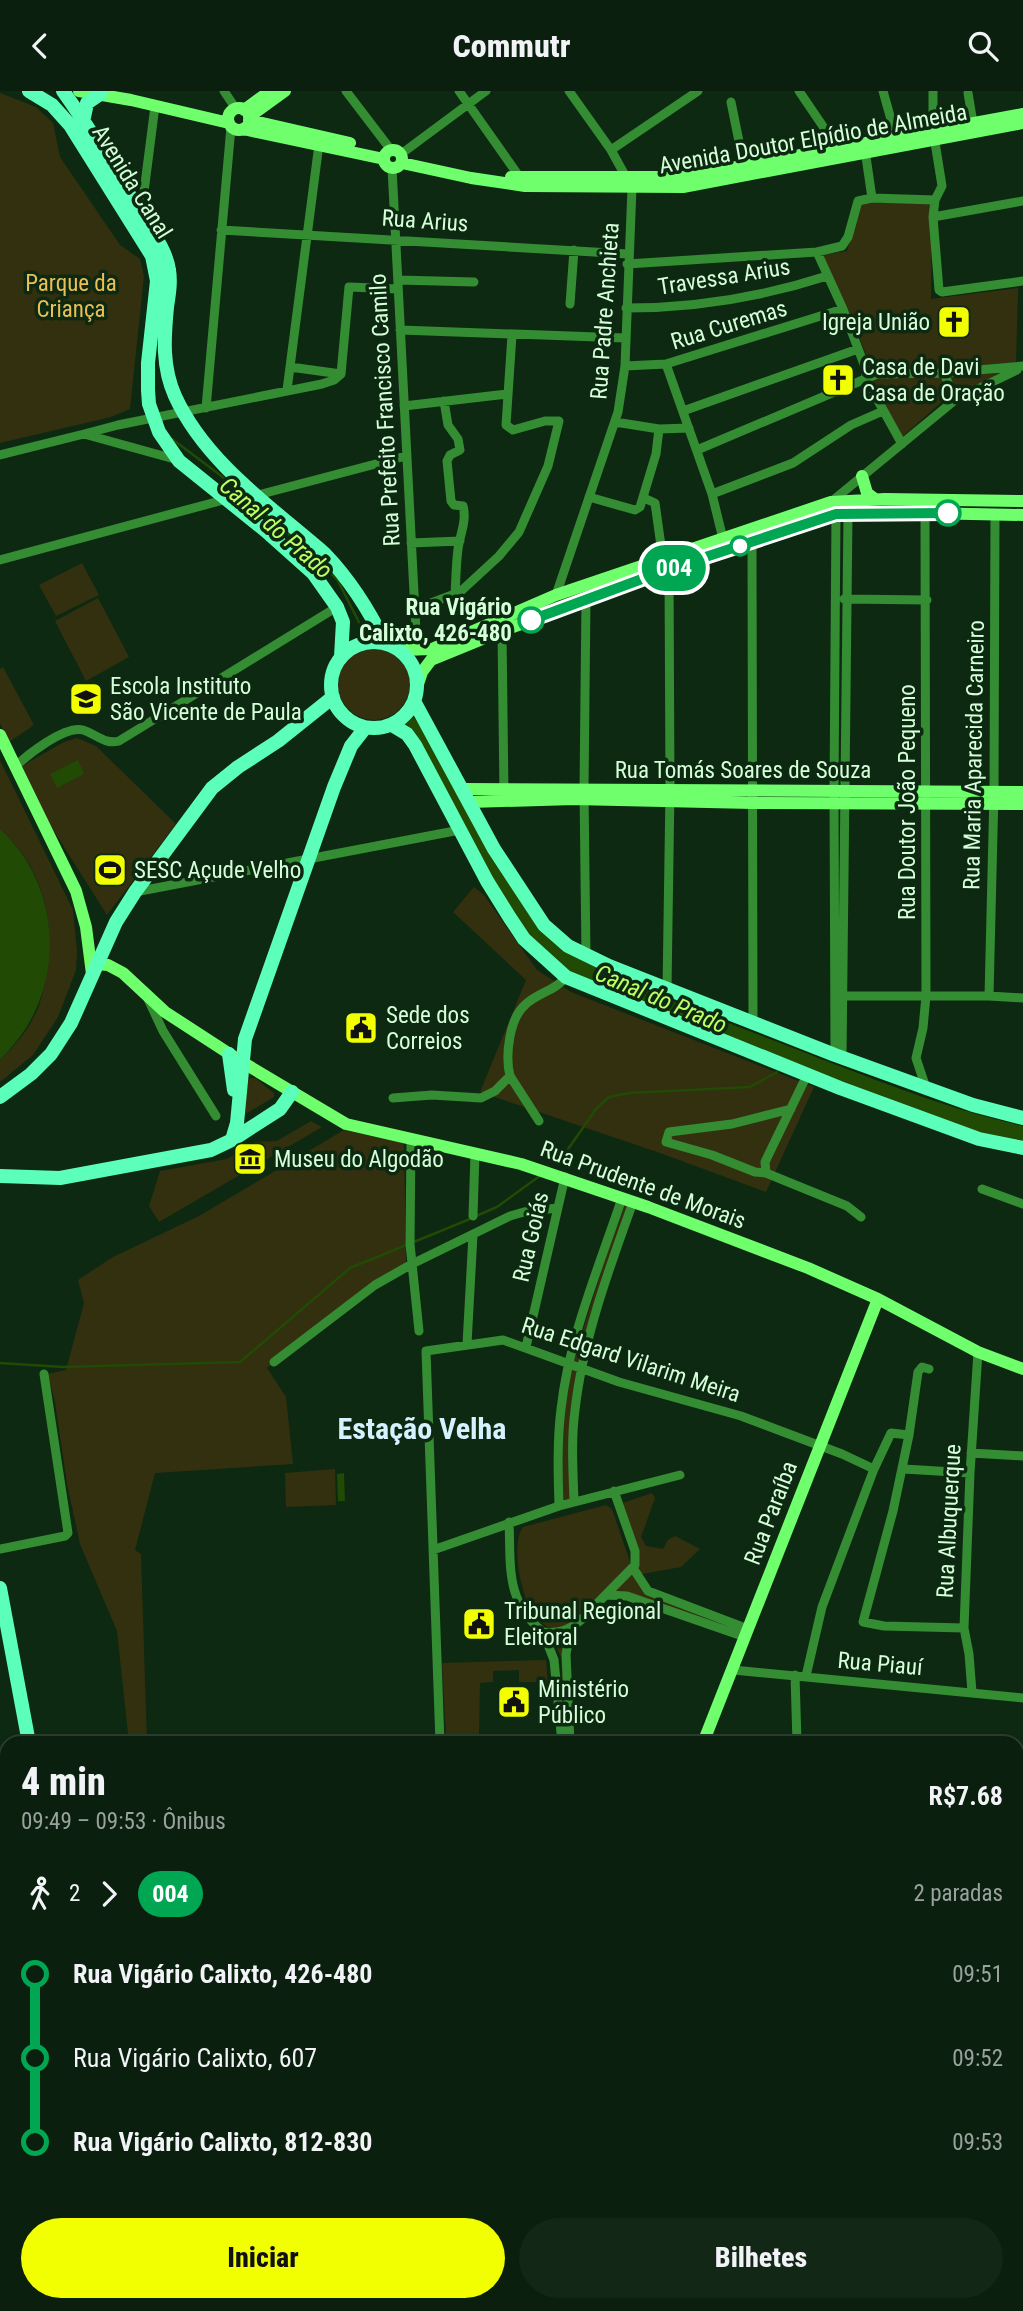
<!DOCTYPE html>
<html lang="pt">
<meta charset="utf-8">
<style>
body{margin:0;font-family:"Roboto Condensed",sans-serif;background:#132716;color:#f1f3f6;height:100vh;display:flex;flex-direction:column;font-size:26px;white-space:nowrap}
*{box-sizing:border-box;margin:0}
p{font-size:23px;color:#99a29d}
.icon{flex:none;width:38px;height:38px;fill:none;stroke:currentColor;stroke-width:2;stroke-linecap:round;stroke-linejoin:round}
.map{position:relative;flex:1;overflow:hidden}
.drawer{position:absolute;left:0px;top:1645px;width:1024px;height:576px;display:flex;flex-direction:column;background:#0a1f0d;border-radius:21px 21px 0 0;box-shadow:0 4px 10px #0003,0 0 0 2px #2a3d2e}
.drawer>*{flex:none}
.badge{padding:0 14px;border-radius:23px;font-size:24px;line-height:46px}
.map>.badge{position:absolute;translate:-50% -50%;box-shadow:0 0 0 4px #fff}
.legs{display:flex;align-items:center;gap:10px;height:77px;padding:0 21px;font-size:23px}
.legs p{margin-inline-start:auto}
.headline{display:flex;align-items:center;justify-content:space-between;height:119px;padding:0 21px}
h1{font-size:38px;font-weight:800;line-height:52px}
.button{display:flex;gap:14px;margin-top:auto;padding:14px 21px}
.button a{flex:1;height:80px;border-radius:42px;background:#f1ff01;color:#111;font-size:28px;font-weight:800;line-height:80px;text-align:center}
.button a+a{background:#132716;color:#f1f3f6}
ul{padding:0 21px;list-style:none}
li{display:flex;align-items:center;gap:24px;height:84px;font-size:26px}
li i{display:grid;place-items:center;width:10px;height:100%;margin:0 9px;background:currentColor}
li i::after{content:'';width:18px;height:18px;margin:-9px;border:5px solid;border-radius:50%;background:#0a1f0d}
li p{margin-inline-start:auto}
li:first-child i{background:linear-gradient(#0000 50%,currentColor 0)}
li:last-child i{background:linear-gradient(currentColor 50%,#0000 0)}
header{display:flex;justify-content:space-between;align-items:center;height:91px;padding:0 21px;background:#0a1f0d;font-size:32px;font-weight:800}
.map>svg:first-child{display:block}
.green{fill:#33300f}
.water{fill:#214a05}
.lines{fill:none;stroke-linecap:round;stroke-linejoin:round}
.stream{stroke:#214a05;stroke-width:2.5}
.street{stroke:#348c33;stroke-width:9}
.secondary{stroke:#6fff6c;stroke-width:12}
.primary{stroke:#5cffba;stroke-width:14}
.line-1-casing{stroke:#fff;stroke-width:16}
.line-1{stroke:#00a651;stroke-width:10}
.stop-1-dot{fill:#fff;stroke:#00a651;stroke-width:3.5}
.labels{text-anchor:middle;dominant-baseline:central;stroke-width:7;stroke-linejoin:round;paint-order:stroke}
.street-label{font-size:23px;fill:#d5ffd8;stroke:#0d2911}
.park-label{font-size:23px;fill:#ecbf54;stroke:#0d2911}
.poi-label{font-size:23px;fill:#d5ffd8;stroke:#0d2911;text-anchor:start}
.stop-label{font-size:23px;font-weight:bold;fill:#d5ffd8;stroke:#0d2911;text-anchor:end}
.water-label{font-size:24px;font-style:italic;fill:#beff63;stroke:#0d2911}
.district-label{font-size:30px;font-weight:bold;fill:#d7f2ff;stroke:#0d2911}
</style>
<header><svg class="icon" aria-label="back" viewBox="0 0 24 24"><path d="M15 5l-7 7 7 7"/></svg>Commutr<svg class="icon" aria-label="search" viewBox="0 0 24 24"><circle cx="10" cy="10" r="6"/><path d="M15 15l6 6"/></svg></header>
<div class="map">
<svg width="1023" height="2220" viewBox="0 0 1023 2220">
<rect width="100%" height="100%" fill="#0d2911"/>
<path class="green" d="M0,2L36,16L53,32L60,66L120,154L140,168L144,185L130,318L111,326L0,352Z
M872,109L932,111L931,208L1018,197L1016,274L978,294L946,307L903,345L870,289V274L848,218L822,164L847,160L861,113Z
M82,472L99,504L56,525L39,494Z
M98,507L129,566L86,590L55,530Z
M338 593a36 36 0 1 1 72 0a36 36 0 1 1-72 0Z
M3,576L34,634L9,651L0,632V578Z
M77,647L96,655L176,733L107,824L47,729L20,676L64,651Z
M0,669L73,819L77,861L76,879L58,926L33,964L0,991V968C12,957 23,946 31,931C40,917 43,902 46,885C56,829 43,777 0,738Z
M474,796L484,804L537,879L571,901L814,996L766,1101L660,1062L480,1001L526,889L453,821Z
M251,987H255L274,1002V1006L242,1025L247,989Z
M311,1030L322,1036L159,1131L149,1115L160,1080L227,1068L255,1051L277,1050Z
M344,1039L404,1052L406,1172L267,1277L286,1306L293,1373L155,1382L135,1459L141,1463L147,1652H129L117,1540L80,1453L67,1393L55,1311L48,1283L66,1279L84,1212L78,1189L113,1166L199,1125Z
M623,1110L629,1113L580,1274L573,1271Z
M571,1274L579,1278L572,1409L561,1412L562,1340Z
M335,1378L336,1414L286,1416L285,1382Z
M652,1402L655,1407L641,1446L646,1455L663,1458L668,1449L675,1445L700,1458L681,1476L642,1483L637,1479L620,1413Z
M606,1414L612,1418L630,1471L629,1478C612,1495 584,1531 561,1537C526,1546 507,1457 523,1436Z
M632,1483L645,1501L745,1540L742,1544L613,1500Z
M572,1539L569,1554L573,1652L564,1635L561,1566L552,1547Z
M546,1569L548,1596H543L542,1591H519V1579L493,1580V1591L480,1592L479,1645L446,1646L442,1572Z
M659,2214H690V2220H659Z"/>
<path class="water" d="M414,626L568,862C633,897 706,923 775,950C856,981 938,1016 1023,1035V1054L995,1048L822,986L564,881L534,853L503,809L402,636Z
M78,669L84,683L57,697L50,683Z
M0,738C67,799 66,908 0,968Z
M344,1382L345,1410H338L337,1383Z"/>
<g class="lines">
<path class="stream" d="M172,348L220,384L321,471L338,490L363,539
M566,1061L596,1018L609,1006L629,1002L750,996L777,981
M476,1125L497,1116L541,1084
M0,1272L63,1276L240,1271L350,1177L470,1128"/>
<path class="street" d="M224,0L236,18
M346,0L391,59
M459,0L521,88
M799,0L837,56
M883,0L897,50
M933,0V39L942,95L935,109
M968,2L973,32
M731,11L744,75
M611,59L698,0
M401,63L486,0
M392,77L417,560
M872,107L935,109L933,126L939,199L942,201L1023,190
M141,124L155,15
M933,126L1023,110
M221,139L628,163
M817,161L843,218L865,276L866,288L902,353
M627,173L817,161L842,155L848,146L858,110L872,107L865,59
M398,189L474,191
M570,213L574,159
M626,217C694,217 762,206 827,185
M400,239L625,247
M666,273L712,403L723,448
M625,275L666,273L843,218
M290,276L341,283
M944,282L955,309
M287,299L319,53
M444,310L448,334L458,348L460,359L450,364L447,370L451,410L454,414L463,415C467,430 460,443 458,458C456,473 456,488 455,503
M404,315L507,303
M206,317L231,36
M683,320L858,258
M615,331L659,338
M84,343L118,334L322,293L334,289L341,283L349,196L398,198
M697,359L877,283L944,282L1023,275
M0,364L84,343L178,369
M712,403L793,372L851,334L883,320
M258,404L406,365
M589,406L635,419L640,416L656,363L659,338L689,337
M644,407L655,412L663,469
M831,411L955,309L1017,279
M925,422L926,905L923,937L916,967L926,997
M752,451L753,931
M411,452L460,450
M0,469L227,408
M556,504L618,321L625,275L632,97L611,59L569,0
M586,508L584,700L586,865
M844,508L927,509
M415,518L460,501L499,465L519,441L548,375L559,330H545L513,339L506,334L512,244
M502,540L504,704
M15,676C27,664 65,634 83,639C96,643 105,654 119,650L337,516
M135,801L460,739
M667,898L670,698L669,478
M844,905H989L1023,907
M989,905L994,701L995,423
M148,908L163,940L216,1025
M835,964L834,700L836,423
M842,965L848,423
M393,1007L432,1004L481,1007L495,1000L510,985
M791,1018L732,1033L669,1041L666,1051L712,1064L755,1081L766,1082L847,1115L861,1126
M539,1030L510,985C505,965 509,927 526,913C539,901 555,900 566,886
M411,1047L410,1153L419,1240
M766,1082L765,1071L807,984
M982,1098L1023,1113
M473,1125L475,1062
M467,1253L473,1144
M526,1256L565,1086
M274,1271L375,1194L412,1173L510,1125L524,1121L557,1117
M909,1344L918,1281L922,1276L929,1278
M971,1362L1023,1365
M904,1378L970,1382
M574,1411C573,1380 571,1349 575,1319C583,1248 609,1178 633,1111
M559,1415C558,1383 557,1350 561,1318C569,1246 599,1176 622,1107
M509,1431C511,1476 505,1510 543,1541C559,1543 569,1539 581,1529L635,1474V1460L614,1400
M0,1458L65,1445L68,1442L44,1283
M433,1459L559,1415L680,1384
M633,1477L648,1500L748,1538
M607,1504L627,1505L745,1546
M543,1541L554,1569L562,1652
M733,1579L1023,1607
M795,1584L797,1652
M806,1585L822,1516L874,1378L891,1342L909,1344L893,1420L863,1531L884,1535L964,1537
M972,1601L969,1563L964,1537L970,1382L978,1261
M440,1652L426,1260L503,1249L619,1291L741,1325L842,1363L874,1378
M570,1652L566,1563L571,1537
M0,1697L7,1698
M0,1777L7,1772
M1017,1785H1023
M1017,1861H1023
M1017,1921L1023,1922
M0,1973L7,1970
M1017,1974L1023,1973
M1017,2067L1023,2066
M1017,2169H1023
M342,2214L344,2220
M465,2214L466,2220
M596,2214V2220
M721,2214V2220"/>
<path class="secondary" d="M79,0L131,9L229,32
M228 28a11 11 0 1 1 22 0a11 11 0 1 1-22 0Z
M244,19L270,0
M249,26L285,0
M249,29L350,52
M243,38L384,68
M384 68a9 9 0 1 1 18 0a9 9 0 1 1-18 0Z
M402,72L471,87L525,95L683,96L1023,32
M511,86H682L1023,23
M862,385L867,402L875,408
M399,559L432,558L556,504L831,411L885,408L1023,410
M417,596L422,581L431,569L502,540L669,478L836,423L925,422L1023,424
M0,644L76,800L86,836L92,883
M462,698L1023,701
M470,711L574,708L752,712L1023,713
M96,873L108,874L123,882L165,921L242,971L346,1033L521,1073L648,1116L808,1177L878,1208L978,1261L1023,1278
M703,1652L878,1208
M1017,2024L1023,2009
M931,2220L934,2214"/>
<path class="primary" d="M29,0L52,14L70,34L152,165L157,190L148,272V299L149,313L159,341L179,370L266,440L313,482L337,516L343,531L341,566
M63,0C91,39 116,81 140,122C151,140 166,158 169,179C171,191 169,203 167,216C164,247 162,276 175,305C205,371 271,416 325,463C350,489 369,519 385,552
M83,31L87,12L100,3
M331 594a43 43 0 1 1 86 0a43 43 0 1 1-86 0Z
M414,610L494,758L544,834L568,855L609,875L835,964L973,1014L1023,1027
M392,634L407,643L415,654L487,790L510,827L524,848L566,886L840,997L979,1048L1023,1057
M229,963L234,999
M0,1006L31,983L51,963L71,932L116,831L135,801L212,697L238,676L278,650L333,606
M232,1049L280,1018L292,1001
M0,1085L60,1087L211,1059L232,1049L237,1032L245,948L334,696L351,655L365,637
M0,1497L29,1652
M1017,1679H1023
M133,2214L134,2220"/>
</g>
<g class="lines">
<defs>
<path id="line-1" d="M531,529L669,478L836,423L948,422"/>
</defs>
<use href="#line-1" class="line-1-casing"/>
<use href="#line-1" class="line-1"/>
</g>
<defs>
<symbol id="church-square" viewBox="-11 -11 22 22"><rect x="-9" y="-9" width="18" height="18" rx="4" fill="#f1ff01" stroke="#0d2911"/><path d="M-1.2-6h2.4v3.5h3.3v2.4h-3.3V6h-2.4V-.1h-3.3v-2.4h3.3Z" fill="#111"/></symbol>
<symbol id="school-square" viewBox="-11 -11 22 22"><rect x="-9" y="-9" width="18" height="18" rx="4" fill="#f1ff01" stroke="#0d2911"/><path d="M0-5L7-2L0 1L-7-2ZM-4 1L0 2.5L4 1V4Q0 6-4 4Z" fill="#111"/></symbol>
<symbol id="stadium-square" viewBox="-11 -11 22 22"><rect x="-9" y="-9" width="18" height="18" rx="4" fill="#f1ff01" stroke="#0d2911"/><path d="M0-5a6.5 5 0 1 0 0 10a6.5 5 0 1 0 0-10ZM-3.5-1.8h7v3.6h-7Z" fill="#111"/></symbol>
<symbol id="civic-square" viewBox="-11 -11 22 22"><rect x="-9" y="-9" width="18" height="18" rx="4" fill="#f1ff01" stroke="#0d2911"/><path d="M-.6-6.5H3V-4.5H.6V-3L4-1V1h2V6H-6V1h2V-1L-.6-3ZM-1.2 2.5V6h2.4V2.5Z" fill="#111"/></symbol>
<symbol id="museum-square" viewBox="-11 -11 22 22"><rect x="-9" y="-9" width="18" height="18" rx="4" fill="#f1ff01" stroke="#0d2911"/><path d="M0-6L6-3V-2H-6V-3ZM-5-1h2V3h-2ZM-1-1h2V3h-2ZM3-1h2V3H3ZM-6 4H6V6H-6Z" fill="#111"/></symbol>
</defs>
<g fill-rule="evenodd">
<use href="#church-square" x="935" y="212" width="38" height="38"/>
<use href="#church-square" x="819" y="270" width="38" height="38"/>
<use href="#school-square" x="67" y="589" width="38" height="38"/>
<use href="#stadium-square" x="91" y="760" width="38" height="38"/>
<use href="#civic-square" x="342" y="918" width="38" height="38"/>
<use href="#museum-square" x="231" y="1049" width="38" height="38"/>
<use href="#civic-square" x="460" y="1514" width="38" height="38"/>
<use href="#civic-square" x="495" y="1592" width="38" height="38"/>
</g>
<g class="stop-1-dot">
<circle cx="948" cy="422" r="12"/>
<circle cx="740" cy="455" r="9"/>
<circle cx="531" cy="529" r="12"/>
</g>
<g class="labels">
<g class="street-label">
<text transform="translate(813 48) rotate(-10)">Avenida Doutor Elpídio de Almeida</text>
<text transform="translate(132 91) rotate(58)">Avenida Canal</text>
<text transform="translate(425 130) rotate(4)">Rua Arius</text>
<text transform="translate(724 186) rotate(-9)">Travessa Arius</text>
<text transform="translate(605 220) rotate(-86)">Rua Padre Anchieta</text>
<text transform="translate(729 234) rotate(-17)">Rua Curemas</text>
<text transform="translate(385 319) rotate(-93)">Rua Prefeito Francisco Camilo</text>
<text transform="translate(974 664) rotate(-89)">Rua Maria Aparecida Carneiro</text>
<text x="743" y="679">Rua Tomás Soares de Souza</text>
<text transform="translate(907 711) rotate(-90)">Rua Doutor João Pequeno</text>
<text transform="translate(643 1094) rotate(20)">Rua Prudente de Morais</text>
<text transform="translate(531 1146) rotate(-77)">Rua Goiás</text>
<text transform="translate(631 1269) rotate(18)">Rua Edgard Vilarim Meira</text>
<text transform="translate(771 1422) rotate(-69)">Rua Paraíba</text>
<text transform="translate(949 1430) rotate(-87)">Rua Albuquerque</text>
<text transform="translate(880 1573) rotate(5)">Rua Piauí</text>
</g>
<g class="park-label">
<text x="71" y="192">Parque da<tspan x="71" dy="26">Criança</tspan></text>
</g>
<g class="poi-label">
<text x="930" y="231" text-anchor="end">Igreja União</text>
<text x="862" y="276">Casa de Davi<tspan x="862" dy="26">Casa de Oração</tspan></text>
<text x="110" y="595">Escola Instituto<tspan x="110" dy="26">São Vicente de Paula</tspan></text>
<text x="134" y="779">SESC Açude Velho</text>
<text x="386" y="924">Sede dos<tspan x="386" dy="26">Correios</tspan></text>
<text x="274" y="1068">Museu do Algodão</text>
<text x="504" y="1520">Tribunal Regional<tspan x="504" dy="26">Eleitoral</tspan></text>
<text x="538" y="1598">Ministério<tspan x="538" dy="26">Público</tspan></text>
</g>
<g class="stop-label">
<text x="512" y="516">Rua Vigário<tspan x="512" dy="26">Calixto, 426-480</tspan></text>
</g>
<g class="water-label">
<text transform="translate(276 437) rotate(41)">Canal do Prado</text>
<text transform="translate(661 908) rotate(23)">Canal do Prado</text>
</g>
<g class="district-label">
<text x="422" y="1337">Estação Velha</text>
</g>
</g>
</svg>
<b class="badge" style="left:674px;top:477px;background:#00a651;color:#fff">004</b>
<section class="drawer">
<div class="headline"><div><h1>4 min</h1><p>09:49 – 09:53 · Ônibus</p></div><b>R$7.68</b></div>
<div class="legs"><svg class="icon" aria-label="walk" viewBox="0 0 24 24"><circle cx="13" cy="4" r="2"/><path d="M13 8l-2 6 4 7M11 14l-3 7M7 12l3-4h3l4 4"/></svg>2<svg class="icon" aria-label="forward" viewBox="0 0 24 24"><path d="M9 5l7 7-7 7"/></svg><b class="badge" style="background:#00a651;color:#fff">004</b><p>2 paradas</p></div>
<ul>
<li><i style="color:#00a651"></i><b>Rua Vigário Calixto, 426-480</b><p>09:51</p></li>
<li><i style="color:#00a651"></i><span>Rua Vigário Calixto, 607</span><p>09:52</p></li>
<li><i style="color:#00a651"></i><b>Rua Vigário Calixto, 812-830</b><p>09:53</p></li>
</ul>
<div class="button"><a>Iniciar</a><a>Bilhetes</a></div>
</section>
</div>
